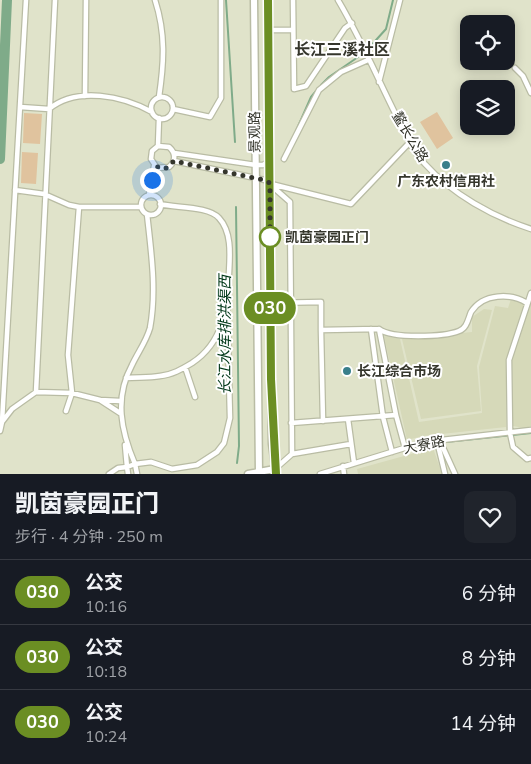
<!DOCTYPE html>
<html lang="zh">
<meta charset="utf-8">
<style>
body{margin:0;font-family:"Nunito Sans","Noto Sans SC",sans-serif;background:#20242c;color:#f1f3f6;height:100vh;display:flex;flex-direction:column;font-size:19px;white-space:nowrap}
*{box-sizing:border-box;margin:0}
p{font-size:16px;color:#9ea1a6}
.icon{flex:none;width:28px;height:28px;fill:none;stroke:currentColor;stroke-width:2;stroke-linecap:round;stroke-linejoin:round}
.map{position:relative;height:474px;overflow:hidden}
.panel{display:flex;flex-direction:column;background:#171b24;flex:1}
.panel>*{flex:none}
.badge{padding:0 10px;border-radius:16px;font-size:18px;line-height:32px}
.buttons{position:absolute;left:460px;top:15px;display:grid;gap:10px}
.buttons a{display:grid;place-items:center;width:55px;height:55px;border-radius:10px;background:#171b24;box-shadow:0 2px 12px #0003;font-size:25px}
.you{position:absolute;width:25px;height:25px;margin:-12px;border:4px solid #fff;border-radius:50%;background:#1a73e8;box-shadow:0 0 0 8px #1a73e833}
.map>.badge{position:absolute;translate:-50% -50%;box-shadow:0 0 0 2px #fff}
.round{display:grid;place-items:center;flex:none;width:52px;height:52px;border-radius:10px;background:#20242c}
.overview{display:flex;align-items:center;justify-content:space-between;height:85px;padding:0 15px}
h1{font-size:24px;font-weight:800;line-height:38px}
ul{padding:0;list-style:none}
li{display:flex;align-items:center;gap:15px;height:65px;padding:0 15px;border-top:1px solid #363941}
li div{flex:1}
li b{display:block;font-size:19px}
li em{font-style:normal}
li .badge{min-width:55px;font-weight:700;text-align:center}
.map>svg:first-child{display:block}
.built{fill:#d6d9b9}
.green{fill:#e0c39e}
.lines{fill:none;stroke-linecap:round;stroke-linejoin:round}
.stream{stroke:#7fab89;stroke-width:2}
.river{stroke:#7fab89;stroke-width:10}
.street-casing{stroke:#b9bca4;stroke-width:7}
.secondary-casing{stroke:#b9bca4;stroke-width:9}
.street{stroke:#fff;stroke-width:4.5}
.secondary{stroke:#fff;stroke-width:6}
.line-casing{stroke:#fff;stroke-width:11}
.line{stroke:#6b8e23;stroke-width:8}
.walk{stroke:#35362c;stroke-width:5;stroke-dasharray:0 9}
.poi-dot{fill:#397f8b;stroke:#fff;stroke-width:2}
.stop-dot{fill:#fff;stroke:#6b8e23;stroke-width:2.5}
.labels{text-anchor:middle;dominant-baseline:central;stroke-width:4;stroke-linejoin:round;paint-order:stroke}
.street-label{font-size:14px;fill:#35362c;stroke:#fff}
.poi-label{font-size:14px;font-weight:bold;fill:#35362c;stroke:#fff}
.stop-label{font-size:14px;font-weight:bold;fill:#35362c;stroke:#fff;text-anchor:start}
.water-label{font-size:15px;font-style:italic;fill:#003818;stroke:#fff}
.quarter-label{font-size:16px;font-weight:bold;fill:#35362c;stroke:#fff}
</style>
<div class="map">
<svg width="531" height="474" viewBox="0 0 531 474">
<rect width="100%" height="100%" fill="#e0e3ca"/>
<path class="built" d="M511,299L525,304L507,359L506,427L423,436L407,440L384,336L400,339L419,422L482,413L479,367L495,306L508,308Z
M531,300V426L524,428L513,426L512,360Z
M484,309L492,310L477,366L481,411L421,419L402,339L472,332V317Z
M433,448L442,474H358L357,469Z"/>
<path class="green" d="M437,112L453,138L437,149L420,122Z
M24,113L42,114L40,144L23,143Z
M22,152L38,153L36,184L21,183Z"/>
<g class="lines">
<path class="stream" d="M226,0L235,142
M367,50L386,29L393,0
M321,85L329,77L361,55
M296,131L311,97L316,91
M236,207L239,446L237,463
M446,442L531,433"/>
<path class="river" d="M0,159L7,0"/>
<defs>
<path id="street" d="M155,0C166,34 164,63 159,97
M293,0L294,89L306,86L345,28L352,23
M338,0C360,37 377,77 396,115C405,131 412,151 425,164C452,194 493,217 531,229
M268,30H293
M515,68L523,76L531,93
M379,82L400,0
M85,96L86,0
M151 108a11 11 0 1 1 22 0a11 11 0 1 1-22 0Z
M20,107L49,109C77,86 123,96 152,112
M173,109L210,117L221,98V0
M158,146L169,147C176,153 176,161 169,167L157,168L151,159L152,151L158,146L159,118
M174,153L256,165H263L270,161
M284,159L319,90L341,72L368,60
M174,161L265,180L290,202L292,454L275,469
M271,184L351,204L410,142
M15,190L44,194L69,205L79,207L68,355L72,393L66,411
M149,195L154,166
M141 205a10 10 0 1 1 20 0a10 10 0 1 1-20 0Z
M79,207H141
M147,214C151,251 157,290 150,328C146,342 138,352 132,365C114,398 121,431 135,464L151,462L172,469L197,465L217,452L224,443L230,418L227,300
M531,293L509,360L510,433L513,447L527,459L531,458
M270,303L321,302V330
M371,329L383,417L392,452
M379,329L396,415
M185,367L195,397
M126,378C138,377 149,378 160,376C172,375 182,369 192,363C224,342 227,308 229,273C230,255 232,232 219,218C209,206 175,208 160,204
M36,392L55,0
M100,400L120,401
M348,419L354,463
M323,421L321,330L379,329C392,339 444,337 459,331C467,328 468,319 471,312C483,293 511,293 527,303
M2,422L26,0
M291,423L396,415L405,448
M0,431L2,422L12,409L36,392L72,393L100,400L120,413
M437,441L445,474
M440,441L455,474
M292,454L351,444
M343,466L344,474
M109,474L118,468L127,467L125,445
M128,474L127,467L135,464L137,474
M320,474L424,442L531,430"/>
<path id="secondary" d="M254,0L259,474
M268,0L271,379L272,444L276,474
M248,474L275,469"/>
</defs>
<use href="#street" class="street-casing"/>
<use href="#secondary" class="secondary-casing"/>
<use href="#street" class="street"/>
<use href="#secondary" class="secondary"/>
</g>
<g class="lines">
<defs>
<path id="line" d="M268,0L271,379L276,474"/>
</defs>
<use href="#line" class="line-casing"/>
<use href="#line" class="line"/>
<path class="walk" d="M152,180L154,166L165,169L174,161L264,180L270,183V243V237"/>
</g>
<g class="poi-dot">
<circle cx="446" cy="165" r="5"/>
<circle cx="347" cy="371" r="5"/>
</g>
<circle class="stop-dot" cx="270" cy="237" r="10"/>
<g class="labels">
<g class="street-label">
<text transform="translate(255 132) rotate(-91)">景观路</text>
<text transform="translate(410 137) rotate(59)">鳌长公路</text>
<text transform="translate(424 445) rotate(-11)">大寮路</text>
</g>
<g class="poi-label">
<text x="446" y="181">广东农村信用社</text>
<text x="357" y="371" text-anchor="start">长江综合市场</text>
</g>
<g class="stop-label">
<text x="285" y="237">凯茵豪园正门</text>
</g>
<g class="water-label">
<text transform="translate(225 335) rotate(-90)">长江水库排洪渠西</text>
</g>
<g class="quarter-label">
<text x="342" y="50">长江三溪社区</text>
</g>
</g>
</svg>
<div class="buttons">
<a><svg class="icon" aria-label="locate" viewBox="0 0 24 24"><circle cx="12" cy="12" r="6"/><path d="M12 2v4M12 18v4M2 12h4M18 12h4"/></svg></a>
<a><svg class="icon" aria-label="layers" viewBox="0 0 24 24"><path d="M12 4l9 5-9 5-9-5zM3 14l9 5 9-5"/></svg></a>
</div>
<div class="you" style="left:152px;top:180px"></div>
<b class="badge" style="left:270px;top:308px;background:#6b8e23;color:#fff">030</b>
</div>
<section class="panel">
<div class="overview"><div><h1>凯茵豪园正门</h1><p>步行 · 4 分钟 · 250 m</p></div><a class="round"><svg class="icon" aria-label="heart" viewBox="0 0 24 24"><path d="M12 20l-8-8c-3-5 5-10 8-4 3-6 11-1 8 4z"/></svg></a></div>
<ul>
<li><span class="badge" style="background:#6b8e23;color:#fff">030</span><div><b>公交</b><p>10:16</p></div><em>6 分钟</em></li>
<li><span class="badge" style="background:#6b8e23;color:#fff">030</span><div><b>公交</b><p>10:18</p></div><em>8 分钟</em></li>
<li><span class="badge" style="background:#6b8e23;color:#fff">030</span><div><b>公交</b><p>10:24</p></div><em>14 分钟</em></li>
</ul>
</section>
